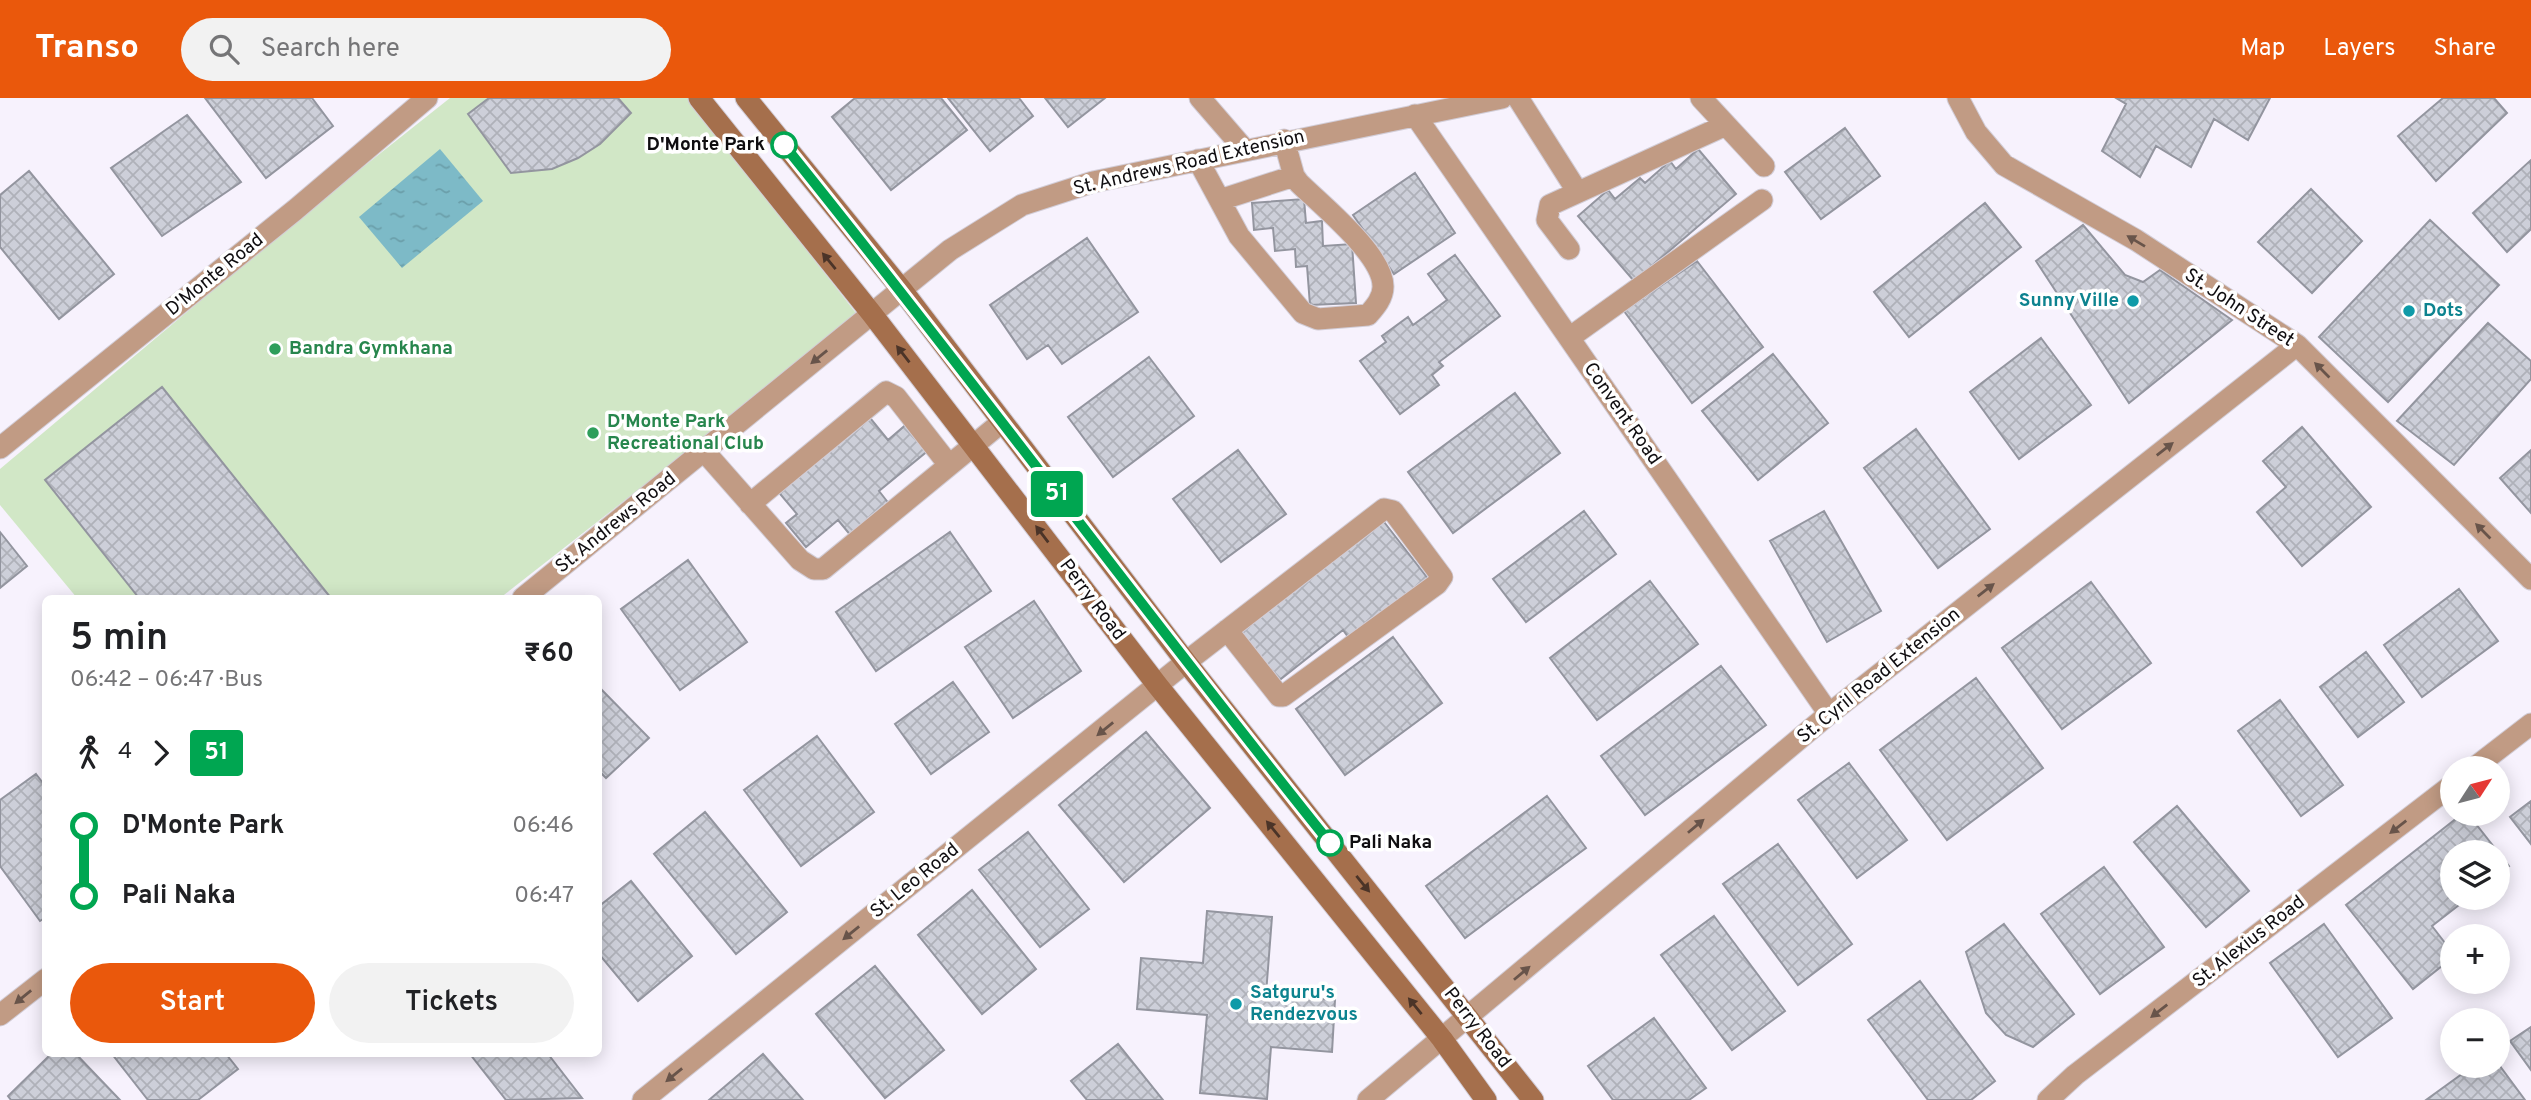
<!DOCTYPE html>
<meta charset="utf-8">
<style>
body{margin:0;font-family:Overpass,sans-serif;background:#f2f2f2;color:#202124;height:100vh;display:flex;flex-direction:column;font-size:26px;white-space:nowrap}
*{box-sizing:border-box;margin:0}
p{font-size:23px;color:#757577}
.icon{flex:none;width:38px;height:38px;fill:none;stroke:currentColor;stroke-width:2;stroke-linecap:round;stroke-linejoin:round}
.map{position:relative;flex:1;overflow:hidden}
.details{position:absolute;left:42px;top:497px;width:560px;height:462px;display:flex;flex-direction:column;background:#fff;border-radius:10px;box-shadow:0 4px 18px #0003}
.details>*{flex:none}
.badge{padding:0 14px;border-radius:5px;font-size:24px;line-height:46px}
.needle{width:46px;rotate:54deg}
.controls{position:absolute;left:2440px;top:658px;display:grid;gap:14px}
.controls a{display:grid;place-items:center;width:70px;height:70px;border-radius:50%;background:#fff;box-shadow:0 4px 18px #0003;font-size:35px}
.map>.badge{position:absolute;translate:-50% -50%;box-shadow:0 0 0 4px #fff}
.legs{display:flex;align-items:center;gap:10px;height:77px;padding:0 28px;font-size:23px}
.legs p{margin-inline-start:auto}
.headline{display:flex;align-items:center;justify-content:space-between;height:119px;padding:0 28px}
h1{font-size:38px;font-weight:600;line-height:52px}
.cta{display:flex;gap:14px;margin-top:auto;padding:14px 28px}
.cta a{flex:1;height:80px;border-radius:42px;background:#ea580c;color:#fff;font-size:28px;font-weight:600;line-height:80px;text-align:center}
.cta a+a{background:#f2f2f2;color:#202124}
ul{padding:0 28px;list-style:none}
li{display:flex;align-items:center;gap:24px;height:70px;font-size:26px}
li i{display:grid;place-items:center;width:10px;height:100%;margin:0 9px;background:currentColor}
li i::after{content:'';width:18px;height:18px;margin:-9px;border:5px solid;border-radius:50%;background:#fff}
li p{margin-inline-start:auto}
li:first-child i{background:linear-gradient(#0000 50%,currentColor 0)}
li:last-child i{background:linear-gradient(currentColor 50%,#0000 0)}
header{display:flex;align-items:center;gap:42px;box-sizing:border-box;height:98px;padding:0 35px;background:#ea580c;color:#fff}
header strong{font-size:33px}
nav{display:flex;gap:38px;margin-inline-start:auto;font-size:24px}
.search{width:490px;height:63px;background:#f2f2f2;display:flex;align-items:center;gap:18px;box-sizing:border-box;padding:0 24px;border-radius:38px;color:#757577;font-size:26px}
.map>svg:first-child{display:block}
.park{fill:#d1e7c6}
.water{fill:url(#water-ripples)}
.building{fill:url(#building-cross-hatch);stroke:#93959f;stroke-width:2}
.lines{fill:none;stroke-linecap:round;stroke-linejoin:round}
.street-casing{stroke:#d2cdd7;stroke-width:23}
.secondary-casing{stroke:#d2cdd7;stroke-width:23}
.street{stroke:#c19b84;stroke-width:21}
.secondary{stroke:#a56f4c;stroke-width:21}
.oneway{fill:#68544a}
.oneway2{fill:#4b3428}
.line-1-casing{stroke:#fff;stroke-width:16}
.line-1{stroke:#00a651;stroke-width:10}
.stop-1-dot{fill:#fff;stroke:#00a651;stroke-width:3.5}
.culture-dot{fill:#0f9aa8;stroke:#fff;stroke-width:2.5}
.leisure-dot{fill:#2e9e5b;stroke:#fff;stroke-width:2.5}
.labels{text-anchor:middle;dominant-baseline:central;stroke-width:7;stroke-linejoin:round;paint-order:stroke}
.stop-label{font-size:19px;font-weight:bold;fill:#0f0d10;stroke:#fff;text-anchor:end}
.street-label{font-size:19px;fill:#0f0d10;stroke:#fff}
.culture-label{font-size:19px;font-weight:bold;fill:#0d838f;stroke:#fff;text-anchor:start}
.leisure-label{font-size:19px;font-weight:bold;fill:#27864d;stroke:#fff;text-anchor:start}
</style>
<header>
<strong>Transo</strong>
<div class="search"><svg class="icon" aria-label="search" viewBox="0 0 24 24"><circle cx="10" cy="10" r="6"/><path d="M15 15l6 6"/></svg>Search here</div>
<nav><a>Map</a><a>Layers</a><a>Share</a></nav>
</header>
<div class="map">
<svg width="2531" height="1002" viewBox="0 0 2531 1002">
<defs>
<pattern id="water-ripples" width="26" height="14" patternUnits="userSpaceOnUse" patternTransform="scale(1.75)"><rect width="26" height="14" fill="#7dbac7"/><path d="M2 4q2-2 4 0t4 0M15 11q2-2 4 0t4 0" fill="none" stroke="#6b9faa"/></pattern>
<pattern id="building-cross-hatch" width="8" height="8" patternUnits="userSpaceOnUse" patternTransform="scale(1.75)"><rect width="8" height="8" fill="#cdcfd9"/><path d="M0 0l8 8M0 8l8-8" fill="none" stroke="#afb1b9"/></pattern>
</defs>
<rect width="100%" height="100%" fill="#f7f2fd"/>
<path class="park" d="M450,0H688L859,219L500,500H77L0,407V371L300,119Z"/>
<path class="water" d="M440,51L483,103L402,170L359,119Z"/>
<path class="building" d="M205,0H312L333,28L266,80Z
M489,0H618L631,15L600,46L578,60L552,71L511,75L468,16Z
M855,0H941L967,32L891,92L832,19Z
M948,0H1019L1033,18L990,53Z
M1045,0H1105L1068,29Z
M2116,0H2270L2248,42L2214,21L2191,69L2156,48L2140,79L2102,53L2126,6Z
M2443,0H2494L2507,15L2436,83L2398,38Z
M187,17L241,84L162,138L111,70Z
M1845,30L1880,78L1821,121L1785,74Z
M1698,51L1736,96L1634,183L1578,118L1608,92L1615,101L1640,80L1645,85L1670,63L1676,71Z
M2531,62V131L2507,154L2473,115Z
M29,73L114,176L59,221L0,149V97Z
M1415,75L1455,135L1394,176L1353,117Z
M2311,91L2362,143L2312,195L2258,144Z
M1304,101L1306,125L1322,123L1323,148L1352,146L1356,205L1310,207L1307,168L1296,169L1295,151L1275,153L1273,130L1254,132L1252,105Z
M1985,105L2021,149L1909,239L1874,194Z
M2430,122L2499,187L2388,304L2319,239Z
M2083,127L2125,177L2143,184L2160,172L2232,222L2129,305L2036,163Z
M1087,140L1138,214L1062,266L1048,247L1027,261L990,207Z
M1455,157L1500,218L1439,264L1443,268L1432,277L1439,287L1400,316L1360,263L1386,244L1382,238L1408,219L1413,227L1447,202L1428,176Z
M1697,163L1763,249L1692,305L1624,213Z
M2488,225L2531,263V281L2454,367L2397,323Z
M2041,240L2091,307L2019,361L1970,294Z
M1773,256L1828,325L1758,382L1702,313Z
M1149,259L1194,318L1113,379L1068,319Z
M162,289L331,500H139L45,382Z
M1515,295L1560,355L1453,435L1408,374Z
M866,315L888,342L909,324L930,351L879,393L890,407L852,439L838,422L806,449L786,425L797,416L776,391Z
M2302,329L2371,409L2302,468L2257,414L2286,389L2263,363Z
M1916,331L1990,431L1938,470L1864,370Z
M1238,352L1286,416L1221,464L1173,401Z
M2531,352V415L2500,380Z
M1584,413L1616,456L1526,524L1493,481Z
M1824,413L1881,513L1827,544L1770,443Z
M1381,420L1429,482L1351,543L1343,532L1277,584L1237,533Z
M0,434L27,468L0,490Z
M950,434L991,493L876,573L836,514Z
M688,462L747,544L680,592L621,511Z
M1650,483L1698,546L1597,622L1550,560Z
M2091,484L2151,565L2062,631L2002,550Z
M2459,491L2498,543L2422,599L2384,547Z
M1034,503L1081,573L1013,620L965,549Z
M1393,539L1442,605L1345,677L1296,611Z
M2366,554L2404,604L2358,639L2320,589Z
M1721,568L1766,627L1645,717L1601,658Z
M1976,580L2043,670L1947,742L1880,652Z
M953,584L989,634L931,676L895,626Z
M598,588L649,640L606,680L598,672Z
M2280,602L2343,687L2301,718L2238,633Z
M1146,634L1210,710L1124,784L1059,707Z
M817,638L874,714L801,768L744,692Z
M1849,665L1907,742L1857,780L1798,702Z
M36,676L46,689V819L40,823L0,768V702Z
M1547,698L1586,750L1465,840L1426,788Z
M2531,703V746L2510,719Z
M2177,708L2249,793L2206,829L2134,744Z
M705,714L787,814L736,856L654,756Z
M2462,716H2468L2509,768L2497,777V754H2452V800H2468L2432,828L2452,854V860L2413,891L2346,807Z
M1028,734L1089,811L1040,849L979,772Z
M1778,746L1852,846L1798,887L1723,786Z
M2104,769L2164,849L2100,896L2041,816Z
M631,783L692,858L638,903L598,855V809Z
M972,792L1036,871L982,916L918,837Z
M1207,813L1272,819L1266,896L1335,902L1332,954L1271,949L1267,1001L1200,995L1207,917L1137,911L1141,860L1203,865Z
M1714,818L1785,913L1732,952L1661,857Z
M2004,826L2074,916L2033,949L2006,937L1986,915L1966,854Z
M2324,826L2392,920L2338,959L2270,865Z
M875,868L944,952L885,1000L816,916Z
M1920,883L1995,983L1971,1002H1928L1868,922Z
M1654,920L1706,990L1689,1002H1613L1588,968Z
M2531,929V972L2510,943Z
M1118,946L1163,1002H1087L1071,983Z
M51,956H76L120,1002H11L8,998Z
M112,956H226L238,971L198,1002H148Z
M470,956H548L582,1000L506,1002Z
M763,956L803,1002H709Z
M2497,964L2525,1002H2426L2473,968H2497Z"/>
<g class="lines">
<defs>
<path id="street" d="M1200,0L1245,52
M1518,0L1577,93
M1701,0L1764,68
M1958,0L1976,34L2004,67L2136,142L2297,247L2531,481
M1415,17L1829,616
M1198,62L1239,138L1303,215L1318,221L1368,217C1375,209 1383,200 1383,189C1384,157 1321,107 1299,85L1294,78L1284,42
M1220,102L1294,78
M1569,151L1547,122L1550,107L1726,27
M1569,240L1762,102
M0,350L295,112L427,0
M704,353L800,462L814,471H823L1002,324
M750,406L886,294L896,299L949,367
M523,500L950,152L1022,107L1093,84L1502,0
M2474,670L2531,626
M0,917L46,881
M643,1002L1186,564L1384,411L1393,413L1442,479L1437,486L1283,598H1279L1227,532
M1368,1002L1829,616L2297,247
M2048,1002L2075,977L2452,687"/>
<path id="secondary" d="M699,0L872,216L1158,588L1442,941L1486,1002
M746,0L902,192L1186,564L1533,1002"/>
</defs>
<use href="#street" class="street-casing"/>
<use href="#secondary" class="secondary-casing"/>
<use href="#street" class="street"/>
<use href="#secondary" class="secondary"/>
</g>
<defs><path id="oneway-solid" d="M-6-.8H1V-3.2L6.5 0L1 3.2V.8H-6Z" transform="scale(1.75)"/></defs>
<g class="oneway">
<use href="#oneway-solid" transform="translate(2136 143) rotate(-149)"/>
<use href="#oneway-solid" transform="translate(819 259) rotate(141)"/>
<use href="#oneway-solid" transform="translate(2322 272) rotate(-135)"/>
<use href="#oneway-solid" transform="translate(2165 351) rotate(-38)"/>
<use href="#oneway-solid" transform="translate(2483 433) rotate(-135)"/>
<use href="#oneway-solid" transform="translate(1986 492) rotate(-38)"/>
<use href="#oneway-solid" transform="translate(1105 631) rotate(141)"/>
<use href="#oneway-solid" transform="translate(1696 728) rotate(-40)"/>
<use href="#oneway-solid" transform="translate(2398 729) rotate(142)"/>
<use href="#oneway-solid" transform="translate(851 835) rotate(141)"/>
<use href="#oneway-solid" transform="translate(1522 875) rotate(-40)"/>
<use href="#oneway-solid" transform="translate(23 899) rotate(141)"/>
<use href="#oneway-solid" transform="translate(2159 913) rotate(142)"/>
<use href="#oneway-solid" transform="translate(674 977) rotate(141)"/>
</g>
<g class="oneway2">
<use href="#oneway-solid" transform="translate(829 163) rotate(-129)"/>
<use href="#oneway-solid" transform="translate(903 256) rotate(-128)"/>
<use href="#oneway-solid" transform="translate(1042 436) rotate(-127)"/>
<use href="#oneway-solid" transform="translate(1273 731) rotate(-129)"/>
<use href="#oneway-solid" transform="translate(1363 786) rotate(51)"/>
<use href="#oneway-solid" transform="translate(1415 908) rotate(-129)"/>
</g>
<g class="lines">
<defs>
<path id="line-1" d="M784,47C970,277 1145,515 1330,745"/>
</defs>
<use href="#line-1" class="line-1-casing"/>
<use href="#line-1" class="line-1"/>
</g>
<g class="stop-1-dot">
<circle cx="784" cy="47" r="12"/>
<circle cx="1330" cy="745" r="12"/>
</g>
<g class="culture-dot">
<circle cx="2133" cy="203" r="7"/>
<circle cx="2409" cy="213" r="7"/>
<circle cx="1236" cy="906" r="7"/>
</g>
<g class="leisure-dot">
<circle cx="275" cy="251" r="7"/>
<circle cx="593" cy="335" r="7"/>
</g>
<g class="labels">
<g class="stop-label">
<text x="765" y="47">D'Monte Park</text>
<text x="1349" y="745" text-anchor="start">Pali Naka</text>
</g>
<g class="street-label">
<text transform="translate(1189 65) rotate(-13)">St. Andrews Road Extension</text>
<text transform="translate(215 177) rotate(-39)">D'Monte Road</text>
<text transform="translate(2239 210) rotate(33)">St. John Street</text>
<text transform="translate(1622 316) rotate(55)">Convent Road</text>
<text transform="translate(616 425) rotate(-39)">St. Andrews Road</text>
<text transform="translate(1092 502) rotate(53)">Perry Road</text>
<text transform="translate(1879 578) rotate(-39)">St. Cyril Road Extension</text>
<text transform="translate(915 783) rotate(-39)">St. Leo Road</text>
<text transform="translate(2249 844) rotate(-38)">St. Alexius Road</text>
<text transform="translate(1477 930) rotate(52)">Perry Road</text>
</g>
<g class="culture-label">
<text x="2119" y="203" text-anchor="end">Sunny Ville</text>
<text x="2423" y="213">Dots</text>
<text x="1250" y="895">Satguru's<tspan x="1250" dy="22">Rendezvous</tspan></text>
</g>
<g class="leisure-label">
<text x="289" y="251">Bandra Gymkhana</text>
<text x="607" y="324">D'Monte Park<tspan x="607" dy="22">Recreational Club</tspan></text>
</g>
</g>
</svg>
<div class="controls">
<a><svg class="needle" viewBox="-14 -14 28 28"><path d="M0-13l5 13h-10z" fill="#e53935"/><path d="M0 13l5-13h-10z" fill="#757577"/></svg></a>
<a><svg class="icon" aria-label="layers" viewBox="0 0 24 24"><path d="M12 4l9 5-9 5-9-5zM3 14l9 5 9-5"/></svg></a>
<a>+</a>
<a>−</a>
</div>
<b class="badge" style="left:1057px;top:396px;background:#00a651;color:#fff">51</b>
<section class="details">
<div class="headline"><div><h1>5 min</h1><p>06:42 – 06:47 · Bus</p></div><b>₹60</b></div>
<div class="legs"><svg class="icon" aria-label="walk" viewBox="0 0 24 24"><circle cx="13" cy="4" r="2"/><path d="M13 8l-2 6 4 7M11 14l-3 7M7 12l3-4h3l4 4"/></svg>4<svg class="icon" aria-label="forward" viewBox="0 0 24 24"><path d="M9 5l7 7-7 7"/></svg><b class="badge" style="background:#00a651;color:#fff">51</b></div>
<ul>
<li><i style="color:#00a651"></i><b>D'Monte Park</b><p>06:46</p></li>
<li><i style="color:#00a651"></i><b>Pali Naka</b><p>06:47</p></li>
</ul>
<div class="cta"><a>Start</a><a>Tickets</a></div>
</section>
</div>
